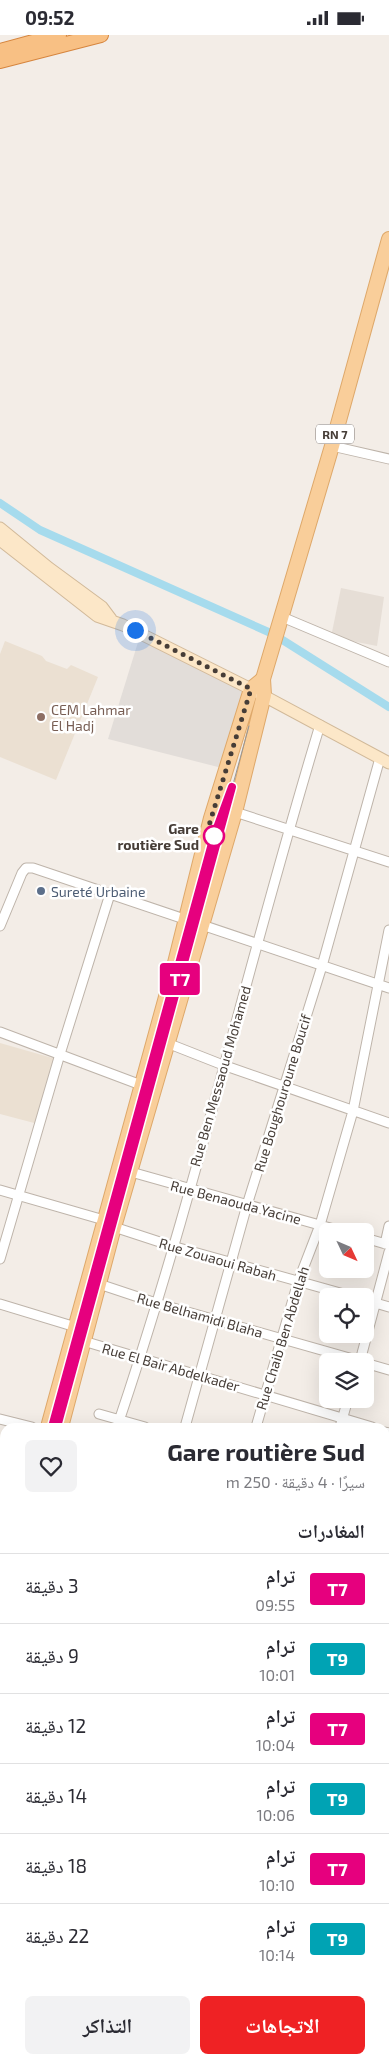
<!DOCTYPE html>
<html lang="ar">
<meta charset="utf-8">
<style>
body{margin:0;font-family:"Exo 2","Noto Naskh Arabic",sans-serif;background:#f2f2f3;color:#2b2b33;direction:rtl;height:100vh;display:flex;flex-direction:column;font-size:19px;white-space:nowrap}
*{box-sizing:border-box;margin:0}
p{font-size:16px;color:#7c7c81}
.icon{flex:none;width:28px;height:28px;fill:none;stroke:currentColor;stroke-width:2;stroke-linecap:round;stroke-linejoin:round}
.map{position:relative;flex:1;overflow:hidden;direction:ltr}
.panel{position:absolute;left:0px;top:1388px;width:390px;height:641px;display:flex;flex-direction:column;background:#fff;border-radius:15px 15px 0 0;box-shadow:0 5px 20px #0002;direction:rtl}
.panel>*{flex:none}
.badge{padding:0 10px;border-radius:4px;font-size:18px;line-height:32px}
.needle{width:32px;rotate:134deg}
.controls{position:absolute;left:319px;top:1188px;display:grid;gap:10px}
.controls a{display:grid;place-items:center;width:55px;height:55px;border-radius:8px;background:#fff;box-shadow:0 5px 20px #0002;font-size:25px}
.you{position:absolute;width:25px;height:25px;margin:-12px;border:4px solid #fff;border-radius:50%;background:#1a73e8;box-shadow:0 0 0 8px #1a73e833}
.map>.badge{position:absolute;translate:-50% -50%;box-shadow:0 0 0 2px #fff}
h2{padding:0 25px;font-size:19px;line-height:45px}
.round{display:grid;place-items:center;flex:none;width:52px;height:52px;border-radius:8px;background:#f2f2f3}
.headline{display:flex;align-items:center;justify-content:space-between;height:85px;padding:0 25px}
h1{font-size:24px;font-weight:700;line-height:38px}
.cta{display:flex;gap:10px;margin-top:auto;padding:10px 25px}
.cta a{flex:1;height:58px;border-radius:8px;background:#ef2224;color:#fff;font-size:20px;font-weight:700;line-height:58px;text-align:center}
.cta a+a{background:#f2f2f3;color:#2b2b33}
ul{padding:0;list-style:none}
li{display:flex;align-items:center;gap:15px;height:70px;padding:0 25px;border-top:1px solid #e1e1e2}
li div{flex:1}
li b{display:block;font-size:19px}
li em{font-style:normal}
li .badge{min-width:55px;font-weight:700;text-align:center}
.status{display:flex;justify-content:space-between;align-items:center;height:35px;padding:0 25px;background:#fff;direction:ltr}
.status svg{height:14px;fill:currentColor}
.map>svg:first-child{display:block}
.residential{fill:#e6ded6}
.industrial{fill:#e2ddd9}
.education{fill:#ebe0d2}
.green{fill:#d6e5b2}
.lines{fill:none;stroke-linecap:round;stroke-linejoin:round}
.canal{stroke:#a6dbed;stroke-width:8}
.minor-casing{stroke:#beb4aa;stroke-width:11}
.tertiary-casing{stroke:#beb4aa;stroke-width:12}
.secondary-casing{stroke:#d1b999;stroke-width:13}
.primary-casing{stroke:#dea86a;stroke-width:16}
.trunk-casing{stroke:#d6853e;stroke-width:16}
.minor{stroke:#fff;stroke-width:9}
.tertiary{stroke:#fff;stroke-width:10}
.secondary{stroke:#fce7c8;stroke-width:11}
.primary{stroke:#f9ce9a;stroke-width:14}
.trunk{stroke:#f8c084;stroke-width:14}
.tram{stroke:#969696;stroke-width:1}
.line-casing{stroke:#fff;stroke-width:11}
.line{stroke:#e6007e;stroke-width:8}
.walk{stroke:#463d37;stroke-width:5;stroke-dasharray:0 9}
.education-dot{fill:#8d6e63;stroke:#fff;stroke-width:2}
.stop-dot{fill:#fff;stroke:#e6007e;stroke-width:2.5}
.service-dot{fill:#5c6f8a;stroke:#fff;stroke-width:2}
.labels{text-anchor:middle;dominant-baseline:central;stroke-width:5;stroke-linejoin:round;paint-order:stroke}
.shield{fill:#fff;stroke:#7e7773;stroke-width:1}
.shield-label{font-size:12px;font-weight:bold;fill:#463d37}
.education-label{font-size:14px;fill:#785e54;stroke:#fff;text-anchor:start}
.stop-label{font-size:14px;font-weight:bold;fill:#463d37;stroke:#fff;text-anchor:end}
.service-label{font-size:14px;fill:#4e5e75;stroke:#fff;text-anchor:start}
.street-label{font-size:14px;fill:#463d37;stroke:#fff}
</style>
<div class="status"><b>09:52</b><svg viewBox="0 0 49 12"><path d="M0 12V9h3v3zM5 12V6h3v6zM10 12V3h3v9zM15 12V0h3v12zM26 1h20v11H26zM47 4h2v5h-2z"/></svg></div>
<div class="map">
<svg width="389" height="2028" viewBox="0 0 389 2028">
<rect width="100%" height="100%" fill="#f3ede7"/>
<path class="residential" d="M341,553L384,562L377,611L331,602Z"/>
<path class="industrial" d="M139,604L245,657L222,733L108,704Z"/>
<path class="education" d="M5,606L42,621L46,626L67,634L71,630L98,642L56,745L0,722V619Z
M0,1008L56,1024L38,1089L0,1079Z"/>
<path class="green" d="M1,1615L5,1616V2024H147L144,2028H0Z"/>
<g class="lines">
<path class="canal" d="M0,468L40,495L273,599L389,672"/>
<defs>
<path id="minor" d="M332,411L389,424
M282,582L389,627
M235,777L389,827
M0,891L22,838L26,833H33L389,953
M0,997L141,1050
M167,1008L223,1030L389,1088
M131,1137L341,1196
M0,1155L104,1185
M114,1192L172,1211L351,1261
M365,1203L389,1210
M385,1209L389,1191
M0,1224L60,1019L110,859
M99,1249L156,1268L360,1326
M365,1265L389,1272
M0,1269L79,1293
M80,1305L372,1392
M360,1326L389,1217
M365,1328L389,1335
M99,1379L145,1392
M0,1384L32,1392
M117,1392C195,1162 249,923 320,690
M185,1392L247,1170L322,931L380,723
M256,1392L298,1247L320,1190L353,1076L389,895
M340,1392L348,1364
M385,1397L389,1398
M385,1465L389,1466
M0,1473L5,1475
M385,1535L389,1536
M0,1612L5,1613
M385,1654L389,1658L385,1663
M385,1755L389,1750
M385,1836L389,1832
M385,1919L389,1915
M291,2024L292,2028
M381,2024L382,2028
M209,2028L213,2024"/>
<path id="tertiary" d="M385,1852L389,1856
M385,1971L389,1969
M260,2028L269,2024"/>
<path id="secondary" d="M0,493L49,533L102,572L111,584
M0,505L97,581L123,590L251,654L389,728"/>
<path id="primary" d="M48,1392L172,940L211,783L251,654L263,644
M61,1392L114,1192L235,777L264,660L263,644L332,411L389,204
M0,1567L5,1548
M0,1605L5,1587"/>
<path id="trunk" d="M0,16L59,0
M0,26L101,0"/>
</defs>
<use href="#minor" class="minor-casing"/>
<use href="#tertiary" class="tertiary-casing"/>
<use href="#secondary" class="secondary-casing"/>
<use href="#primary" class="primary-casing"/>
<use href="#trunk" class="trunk-casing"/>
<use href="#minor" class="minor"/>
<use href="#tertiary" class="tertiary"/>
<use href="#secondary" class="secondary"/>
<use href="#primary" class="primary"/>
<use href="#trunk" class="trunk"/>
<path class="tram" d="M57,1392L249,691
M0,1581L5,1563
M0,1595L5,1578"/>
</g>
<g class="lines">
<defs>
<path id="line" d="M52,1392L214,801L232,752L57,1392"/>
</defs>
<use href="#line" class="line-casing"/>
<use href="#line" class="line"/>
<path class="walk" d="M135,595L251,654L206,800L214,801"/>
</g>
<circle class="education-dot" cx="41" cy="682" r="5"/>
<circle class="stop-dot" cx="214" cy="801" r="10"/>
<circle class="service-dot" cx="41" cy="856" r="5"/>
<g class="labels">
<rect class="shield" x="316" y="389.5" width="38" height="19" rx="4"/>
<g class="shield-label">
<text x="335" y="399">RN 7</text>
</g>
<g class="education-label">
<text x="51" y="674">CEM Lahmar<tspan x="51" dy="16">El Hadj</tspan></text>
</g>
<g class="stop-label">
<text x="199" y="793">Gare<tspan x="199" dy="16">routière Sud</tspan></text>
</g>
<g class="service-label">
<text x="51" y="856">Sureté Urbaine</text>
</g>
<g class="street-label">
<text transform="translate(220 1041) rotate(-74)">Rue Ben Messaoud Mohamed</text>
<text transform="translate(282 1058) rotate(-73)">Rue Boughouroune Boucif</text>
<text transform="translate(236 1167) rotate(15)">Rue Benaouda Yacine</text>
<text transform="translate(218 1224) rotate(16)">Rue Zouaoui Rabah</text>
<text transform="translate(200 1280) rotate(16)">Rue Belhamidi Blaha</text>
<text transform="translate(282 1303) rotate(-73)">Rue Chaib Ben Abdellah</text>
<text transform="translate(171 1332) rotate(16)">Rue El Bair Abdelkader</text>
</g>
</g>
</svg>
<div class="controls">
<a><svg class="needle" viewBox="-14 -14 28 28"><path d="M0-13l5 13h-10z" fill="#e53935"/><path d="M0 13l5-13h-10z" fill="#7c7c81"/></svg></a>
<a><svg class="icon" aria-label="locate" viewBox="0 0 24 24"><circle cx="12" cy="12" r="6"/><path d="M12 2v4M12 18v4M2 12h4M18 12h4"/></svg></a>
<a><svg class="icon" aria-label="layers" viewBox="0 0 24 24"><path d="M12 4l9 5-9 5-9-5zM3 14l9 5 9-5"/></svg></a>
</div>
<div class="you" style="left:135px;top:595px"></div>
<b class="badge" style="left:180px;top:944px;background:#e6007e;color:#fff">T7</b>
<section class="panel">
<div class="headline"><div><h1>Gare routière Sud</h1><p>سيرًا · 4 دقيقة · 250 m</p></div><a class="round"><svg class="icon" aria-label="heart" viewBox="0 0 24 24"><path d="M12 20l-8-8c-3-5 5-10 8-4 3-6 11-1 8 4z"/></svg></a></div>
<h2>المغادرات</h2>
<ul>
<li><span class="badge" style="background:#e6007e;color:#fff">T7</span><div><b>ترام</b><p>09:55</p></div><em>3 دقيقة</em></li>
<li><span class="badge" style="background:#00a3b4;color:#fff">T9</span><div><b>ترام</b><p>10:01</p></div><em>9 دقيقة</em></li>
<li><span class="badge" style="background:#e6007e;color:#fff">T7</span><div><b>ترام</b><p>10:04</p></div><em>12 دقيقة</em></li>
<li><span class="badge" style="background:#00a3b4;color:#fff">T9</span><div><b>ترام</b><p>10:06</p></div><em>14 دقيقة</em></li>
<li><span class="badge" style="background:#e6007e;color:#fff">T7</span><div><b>ترام</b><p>10:10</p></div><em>18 دقيقة</em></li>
<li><span class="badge" style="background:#00a3b4;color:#fff">T9</span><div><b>ترام</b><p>10:14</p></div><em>22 دقيقة</em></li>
</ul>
<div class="cta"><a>الاتجاهات</a><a>التذاكر</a></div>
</section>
</div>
